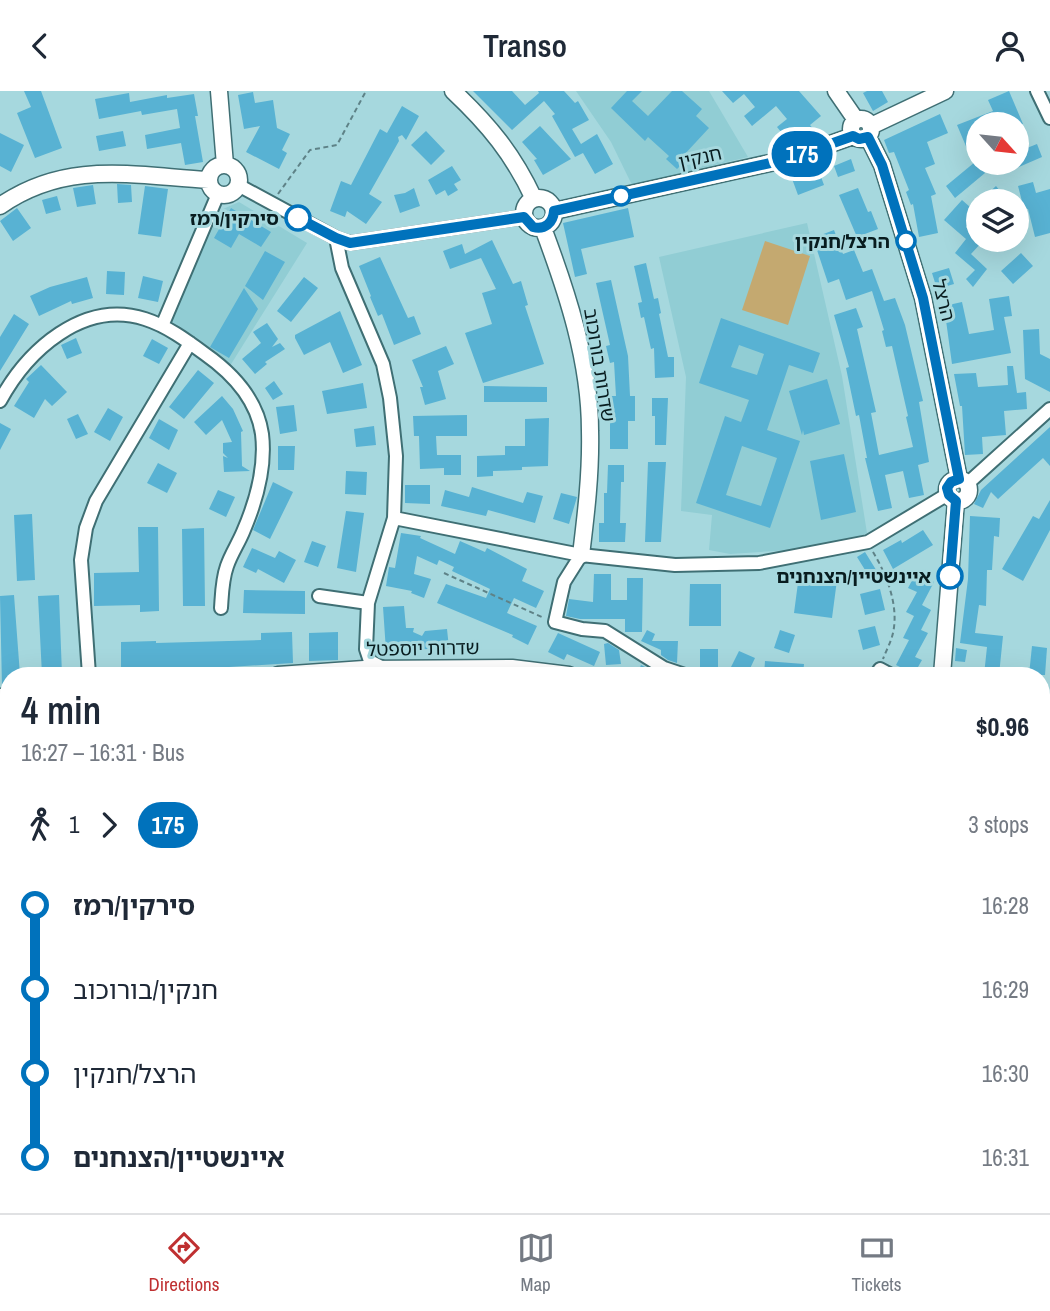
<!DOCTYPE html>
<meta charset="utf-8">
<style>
body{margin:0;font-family:"Archivo Narrow","Noto Sans Hebrew",sans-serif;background:#f6f6f7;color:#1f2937;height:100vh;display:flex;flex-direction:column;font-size:26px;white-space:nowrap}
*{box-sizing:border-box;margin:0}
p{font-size:23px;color:#747a83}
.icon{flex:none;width:38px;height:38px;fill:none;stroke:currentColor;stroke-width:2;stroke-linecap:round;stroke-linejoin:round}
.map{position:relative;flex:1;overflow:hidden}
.sheet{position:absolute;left:0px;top:576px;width:1050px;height:548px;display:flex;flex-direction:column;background:#fff;border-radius:28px 28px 0 0;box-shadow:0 7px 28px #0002}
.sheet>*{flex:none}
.badge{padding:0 14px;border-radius:23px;font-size:24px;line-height:46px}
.needle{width:46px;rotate:117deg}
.controls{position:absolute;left:966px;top:21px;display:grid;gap:14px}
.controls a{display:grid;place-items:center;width:63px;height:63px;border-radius:50%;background:#fff;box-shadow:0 7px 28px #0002;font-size:35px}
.map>.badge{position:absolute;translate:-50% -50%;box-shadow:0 0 0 4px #fff}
.legs{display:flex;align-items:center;gap:10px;height:77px;padding:0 21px;font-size:23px}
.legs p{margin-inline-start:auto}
.summary{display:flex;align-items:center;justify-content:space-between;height:119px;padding:0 21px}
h1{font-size:38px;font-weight:600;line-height:52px}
ul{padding:0 21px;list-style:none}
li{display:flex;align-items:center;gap:24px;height:84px;font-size:26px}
li i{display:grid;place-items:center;width:10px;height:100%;margin:0 9px;background:currentColor}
li i::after{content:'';width:18px;height:18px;margin:-9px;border:5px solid;border-radius:50%;background:#fff}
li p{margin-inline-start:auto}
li:first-child i{background:linear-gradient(#0000 50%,currentColor 0)}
li:last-child i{background:linear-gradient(currentColor 50%,#0000 0)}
header{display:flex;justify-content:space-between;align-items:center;height:91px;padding:0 21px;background:#fff;font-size:32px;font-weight:600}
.tabs{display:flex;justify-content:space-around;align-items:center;height:98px;border-top:2px solid #e0e1e3;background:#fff;font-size:19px;color:#747a83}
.tabs a{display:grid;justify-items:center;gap:4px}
.tabs .current{color:#bf3031}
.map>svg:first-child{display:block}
.built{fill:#91cdd4}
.green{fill:#c4a970}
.building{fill:#58b2d3;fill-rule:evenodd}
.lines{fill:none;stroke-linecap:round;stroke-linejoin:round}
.service-casing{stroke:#3f6f74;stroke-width:10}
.minor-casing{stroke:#3f6f74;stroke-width:16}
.tertiary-casing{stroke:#3f6f74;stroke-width:19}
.path{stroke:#5e8287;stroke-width:2;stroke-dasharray:5 3.5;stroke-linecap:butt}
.service{stroke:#fff;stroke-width:6}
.minor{stroke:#fff;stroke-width:12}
.tertiary{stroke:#fff;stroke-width:16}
.line-1-casing{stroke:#fff;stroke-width:16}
.line-1{stroke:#0072bc;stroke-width:10}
.stop-1-dot{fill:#fff;stroke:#0072bc;stroke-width:3.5}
.labels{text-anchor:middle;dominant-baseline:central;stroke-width:6;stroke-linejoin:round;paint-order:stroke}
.street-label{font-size:19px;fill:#081c1f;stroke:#a6d8de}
.stop-label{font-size:19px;font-weight:bold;fill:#081c1f;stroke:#a6d8de;text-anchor:end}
</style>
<header><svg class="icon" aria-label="back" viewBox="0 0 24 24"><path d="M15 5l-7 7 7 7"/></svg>Transo<svg class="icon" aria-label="person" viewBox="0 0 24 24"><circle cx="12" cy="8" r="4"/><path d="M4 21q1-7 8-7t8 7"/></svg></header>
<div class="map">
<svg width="1050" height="1122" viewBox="0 0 1050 1122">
<rect width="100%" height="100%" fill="#a6d8de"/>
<path class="built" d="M576,0H709L748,66L632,94L611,51Z
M239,111L307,152L228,278L166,237L214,122Z
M807,132L842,285L867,442L859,446L790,459L730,463L709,459L712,424L681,420L686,286L659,166Z"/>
<path class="green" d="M765,150L810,165L788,234L742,219Z"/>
<path class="building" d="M24,0H41L62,57L35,67L17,22L31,16Z
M473,0H512L525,14L539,2L538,0H564L575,12L578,10L589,29L572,38L581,53L597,43L613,73L595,83L583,62L575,66L552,25L555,23L544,10L512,39Z
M627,0H642L632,10L648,25L672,0H682L702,18L696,25L709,37L683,65L687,68L677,78L666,68L669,65L648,46L645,50L611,17Z
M722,0H799L821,25L810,34L814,39L802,49L798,44L789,51L777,36L787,28L776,15L752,35L744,25L755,16L744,3L733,12Z
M867,0H882L888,11L873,20L863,2Z
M1009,0L1023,33H978V56L968,60L957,34L993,20L988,9Z
M253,1L255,12L273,9L277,37L290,43L282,59L287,62L279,78L246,61L260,35L244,38L238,4Z
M129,2L130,11L167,4V7L194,3L198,25H195L203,71L185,74L181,52L147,58L145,44L180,37L177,18L142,24L141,20L99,28L95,8Z
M402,15L419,25L406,49L402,44L398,46L399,50L369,103L382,111L366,133L347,120L345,126L330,120L341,90L351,94L380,38L387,42Z
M940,23L948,42L927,51L935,73L925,77L936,103L931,105L938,142L919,146L913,113L911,114L906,101L909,99L894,61L889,62L884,49Z
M540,35L571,68L543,84L534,69L537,68L522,51Z
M123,40L126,55L99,60L96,45Z
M426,40L445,60L431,74L411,54Z
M0,42L24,54L11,81L0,75Z
M1037,53L1042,66L1003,83L998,72H1017V61Z
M851,68L855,80L838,86L834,75Z
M975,71L985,82L955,107L946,95Z
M452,75L461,89L454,93L458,99L448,105L445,99L436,104L428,89Z
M817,75L824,94L798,104L791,85Z
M1033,91L1036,102L1050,98V142L1035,146L1028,118H1024L1018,95Z
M117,93L131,94L132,111L118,112Z
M93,94L96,113L77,116L73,97Z
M145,95L168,98L161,146L138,143Z
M996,95L1008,110H980Z
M414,97L420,115L400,122L394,104L405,102Z
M858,97L868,121L871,120L878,138L857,146L839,104Z
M57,105L61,119L46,123L42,109Z
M962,109L978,123L966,136L978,149L983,150L971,163L987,178L973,196L966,188L975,179L955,162L966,148L944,129Z
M17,117L31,137L13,150L0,130Z
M231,117L271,141L261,156L239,143L231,157L214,147Z
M628,117L634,146L581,158L587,183L575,186L563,132Z
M834,139L843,163L854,159L863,181L872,178L884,210L895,207L905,234L923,310L919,311L929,371L918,374L924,404L909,407L903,380L885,384L892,417L878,420L865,367H867L859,324L856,325L846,277L849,276L834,224L856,217L863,236L857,238L876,321L871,322L879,364L913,356L906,326L908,325L892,255L886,256L882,240L884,239L872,200L846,209L839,188L828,192L813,147Z
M492,149L513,193L521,190L528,214L525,215L544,273L483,292L465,242L492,233L482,202L496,198L481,167L450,178L443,160L462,153L465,163Z
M983,149H1008L999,161Z
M265,160L285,171L263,209L245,195Z
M1021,162L1033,175L1013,193L1001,180Z
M380,166L408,227L414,225L421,243L394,254L382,223L378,225L370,206L371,205L359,175Z
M646,172L654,208L658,207L661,222L659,223L668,266H674V286L655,287L654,257L651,258L644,226L641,227L638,212L642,211L634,175Z
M949,177L954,193L937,198L932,182Z
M107,180L125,181L124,204L106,203Z
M143,185L163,190L158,211L138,207Z
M87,186L93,207L72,213L71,210L39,225L30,205L50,196Z
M304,186L318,197L291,231L277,220Z
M611,189L628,265L630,305H635V330H628V358H610V305H616L614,271L610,272L606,255L610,254L596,192Z
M244,197L258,218L229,267L210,256Z
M1009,205L1012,225L1004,226L1011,262L952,273L944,215L962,211L969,243L994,239L989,208Z
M340,220L362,274L343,282L330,251L304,264L295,247V244Z
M14,223L29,233L0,280V246Z
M721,227L820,262L813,282L789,274L767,339L800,350L770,437L696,412L725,325L741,331L749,309L699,292ZM739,254L764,263L757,284L731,276ZM742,355L777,367L761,415L726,404Z
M267,232L278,248L272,256L280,252L285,258L265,271L267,273L255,283L242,268L261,252L253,241Z
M1039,238L1040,263L1050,268V301L1025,288L1023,239Z
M76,247L82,262L67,268L61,254Z
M152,248L168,257L159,273L143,265Z
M446,255L454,273L438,280L446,308L425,314L420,296H423L412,269Z
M41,274L67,301L52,315L45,308L34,327L14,315L29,291L26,288Z
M1007,275H1013L1017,302L1026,301L1027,318L1004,320L1006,344L982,346L983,363L965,364L962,315H960L954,283L976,282L978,296L1008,294Z
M198,279L214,292L184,328L169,316Z
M827,288L840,333L804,344L803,339L802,344L789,300Z
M274,290L283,303L273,309L265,297Z
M363,292L367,317L327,323L322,300Z
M484,295L547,296V311H484Z
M222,305L233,318L243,340L241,341L242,375L250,380L224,381L223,365L228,367L223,362V352L232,351L222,329L206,344L194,331Z
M652,307H668L666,354H655V325H652Z
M294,314L297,340L280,343L276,316Z
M108,317L123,326L110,350L94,341Z
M78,323L88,343L76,348L67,328Z
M467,324V345H436L437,364H461V384H444V377L420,378L419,345H414L413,325Z
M549,327L548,375L522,376V379L493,380V385L477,386V365L505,364V355H525V328Z
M159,328L178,339L169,359L149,347Z
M0,332L11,338L0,359Z
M374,335L376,354L356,356L354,338Z
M1050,336V375L1043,367L998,408L991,401L983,417L974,413L981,399Z
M278,355H295L294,379H278Z
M844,363L856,421L821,429L810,370Z
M648,371H666L661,451H645Z
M158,372L177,382L167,402L147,392Z
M608,374H624V391H621L620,432H626L625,451H599V432H604V402H607Z
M346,380L367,381L366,404L345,403Z
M273,391L293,401L270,448L253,439Z
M405,394H430V413L405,412Z
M472,396L523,412L527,401L543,405L535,432L488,419L486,425L441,415L445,399L469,406Z
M218,399L235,406L226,426L209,418Z
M561,402L577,406L569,433L553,428Z
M1050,409V439L1023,490L1002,478L1033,425L1039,428Z
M346,420L364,422L356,481L337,477Z
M32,423L35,489L17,490L14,424Z
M970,425L1000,427L999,446L994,445L992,479H987L986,515L979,514L975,542L1003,545L999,584H984L987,556L960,552L968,488Z
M138,436H158L159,520L140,521V514L94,515V482L139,481Z
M204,437L205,515H183L182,438Z
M923,439L933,454L893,478L883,459L901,449L902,452Z
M401,442L421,445L420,447L455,463L460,450L485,461L487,457L527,478L522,490L544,500L536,517L514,507L507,522L537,535L528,554L512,546L513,544L437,512L446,493L486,507L490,498L452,480L454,476L439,469L437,474L417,465L414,483L431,488L424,507L411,502L412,500L386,495L389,476L395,477Z
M312,450L326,455L318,476L304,471Z
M252,457L275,467L279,460L296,469L284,492L258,478L256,482L243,476Z
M865,461L878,482L870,487L857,466Z
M916,482L934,491L922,514L931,519L921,539L928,542L915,566L922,569L914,583L896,574L909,549L903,547L914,525L906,521L917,501L908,497Z
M594,483H611V509H627V487H643L642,541H625V528H580L566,525L569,508L593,511Z
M799,484L837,489L832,527L794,522Z
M690,493H721V535H689Z
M880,498L885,519L865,524L860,503Z
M244,499L305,500V523L243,522Z
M14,504L20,584H9V596H2L0,505Z
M59,504L62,584H42L38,505Z
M404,515L406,537H414L413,541L422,545L425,540L447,538L449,557L386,560L383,516Z
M875,535L880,554L863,559L858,539Z
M647,539L655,543L652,550H678L677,572L668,569L661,564V559L641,550Z
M780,539L795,544L789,562L774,557Z
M292,541L293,572L121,583V551L156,550V552L261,549V542Z
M338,541V569L309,570V542Z
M558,542L600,561L594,575L567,563L564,569L548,561Z
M608,552L619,559L621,573L606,574L604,553Z
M1032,555L1047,557L1045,584H1029Z
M956,557L967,559L965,571L955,570Z
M700,558H718V579H700Z
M739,560L755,567L747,584H727Z
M765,570L804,573L803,584H764Z
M641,574L645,576L660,584H637Z
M1041,666L1050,667V696L1041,695Z
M1041,746L1050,747L1049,761L1041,760Z
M0,965L9,967V1001L0,999Z
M1041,1039L1050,1040V1065L1041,1064Z
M0,1047L9,1056V1093L0,1084Z"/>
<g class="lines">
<defs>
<path id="service" d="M0,622L9,621
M1041,727H1050"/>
<path id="minor" d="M1037,0L1050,27
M238,94L336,147L350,152L524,126
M336,147L342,177L383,273L390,307L396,365L394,427L368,512L366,558L370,570L385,578
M162,235L218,103
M0,310C27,260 83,208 145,228C167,235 186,249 205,263C232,282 257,309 262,343C266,376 256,411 243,441C238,453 231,463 227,475C222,489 222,503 221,517
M967,393L1050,318
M394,427L581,464L675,474L759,472L868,451L948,403
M581,464L564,491L555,531L582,538L605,540L664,577L685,584
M319,505L368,512
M89,584L81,469L86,437L96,410L190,252
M876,584L880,578L891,584
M1041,650L1050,652
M1041,769L1050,770
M1041,830L1050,831
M1041,891L1050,892
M0,1033L9,1029
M311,1115L320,1122
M672,1115L685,1122"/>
<path id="tertiary" d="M219,0L225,74
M453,0C489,34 513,63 534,108
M836,0L856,29
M851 38a10 10 0 1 1 20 0a10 10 0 1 1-20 0Z
M871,35L945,0
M868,46L882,74L923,207L959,388
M209 89a15 15 0 1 1 30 0a15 15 0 1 1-30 0Z
M524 122a15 15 0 1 1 30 0a15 15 0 1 1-30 0Z
M0,115C67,68 135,85 209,89
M554,120L788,68L853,45
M543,137C567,201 590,270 590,340C591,382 586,423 581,464
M947 399a11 11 0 1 1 22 0a11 11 0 1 1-22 0Z
M278,584L364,578L512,577L569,584
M942,584L956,410
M0,606H9
M0,635H9
M1041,717L1050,718
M1041,735L1050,736
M0,788L9,791
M0,872L3,842L9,820
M1041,1021L1050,1022"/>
</defs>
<use href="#service" class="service-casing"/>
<use href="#minor" class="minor-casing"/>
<use href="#tertiary" class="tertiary-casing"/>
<path class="path" d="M278,103L310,59L337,54L366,0
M873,461C887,484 899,515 893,542C891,551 886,560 883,568
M444,482L544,527
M856,1115L858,1122"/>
<use href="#service" class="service"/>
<use href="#minor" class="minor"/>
<use href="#tertiary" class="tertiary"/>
</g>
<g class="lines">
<defs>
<path id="line-1" d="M298,127L336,147L350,152L524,126L533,136C545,139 553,132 554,120L788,68L853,45L859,48L868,46L882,74L923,207L959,388L951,391L947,397L949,404L956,410L950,485"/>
</defs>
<use href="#line-1" class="line-1-casing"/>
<use href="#line-1" class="line-1"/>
</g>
<g class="stop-1-dot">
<circle cx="621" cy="105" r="9"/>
<circle cx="298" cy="127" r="12"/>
<circle cx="906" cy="150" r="9"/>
<circle cx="950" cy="485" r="12"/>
</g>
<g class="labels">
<g class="street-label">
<text transform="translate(700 66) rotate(-13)">חנקין</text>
<text transform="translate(944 209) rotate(76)">הרצל</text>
<text transform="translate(600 274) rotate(81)">שדרות בורוכוב</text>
<text transform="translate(423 557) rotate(-1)">שדרות יוספטל</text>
</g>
<g class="stop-label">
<text x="279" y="127">סירקין/רמז</text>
<text x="890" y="150">הרצל/חנקין</text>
<text x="931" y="485">איינשטיין/הצנחנים</text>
</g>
</g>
</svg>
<div class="controls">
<a><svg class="needle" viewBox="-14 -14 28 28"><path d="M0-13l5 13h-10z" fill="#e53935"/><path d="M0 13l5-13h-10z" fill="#747a83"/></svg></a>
<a><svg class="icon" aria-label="layers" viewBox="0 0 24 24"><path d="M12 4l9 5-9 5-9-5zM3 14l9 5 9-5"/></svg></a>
</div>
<b class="badge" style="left:802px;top:63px;background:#0072bc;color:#fff">175</b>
<section class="sheet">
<div class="summary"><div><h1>4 min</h1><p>16:27 – 16:31 · Bus</p></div><b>$0.96</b></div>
<div class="legs"><svg class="icon" aria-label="walk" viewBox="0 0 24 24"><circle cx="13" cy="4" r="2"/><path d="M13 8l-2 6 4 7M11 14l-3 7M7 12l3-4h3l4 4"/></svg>1<svg class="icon" aria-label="forward" viewBox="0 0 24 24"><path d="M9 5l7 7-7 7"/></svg><b class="badge" style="background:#0072bc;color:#fff">175</b><p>3 stops</p></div>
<ul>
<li><i style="color:#0072bc"></i><b>סירקין/רמז</b><p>16:28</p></li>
<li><i style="color:#0072bc"></i><span>חנקין/בורוכוב</span><p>16:29</p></li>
<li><i style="color:#0072bc"></i><span>הרצל/חנקין</span><p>16:30</p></li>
<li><i style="color:#0072bc"></i><b>איינשטיין/הצנחנים</b><p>16:31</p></li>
</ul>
</section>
</div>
<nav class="tabs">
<a class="current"><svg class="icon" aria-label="directions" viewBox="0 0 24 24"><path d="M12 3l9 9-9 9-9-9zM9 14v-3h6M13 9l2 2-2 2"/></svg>Directions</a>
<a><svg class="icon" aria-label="map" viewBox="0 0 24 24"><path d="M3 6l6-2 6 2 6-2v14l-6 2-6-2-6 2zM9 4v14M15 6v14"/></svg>Map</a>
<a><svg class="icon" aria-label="tickets" viewBox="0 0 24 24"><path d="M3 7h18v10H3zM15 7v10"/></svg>Tickets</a>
</nav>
